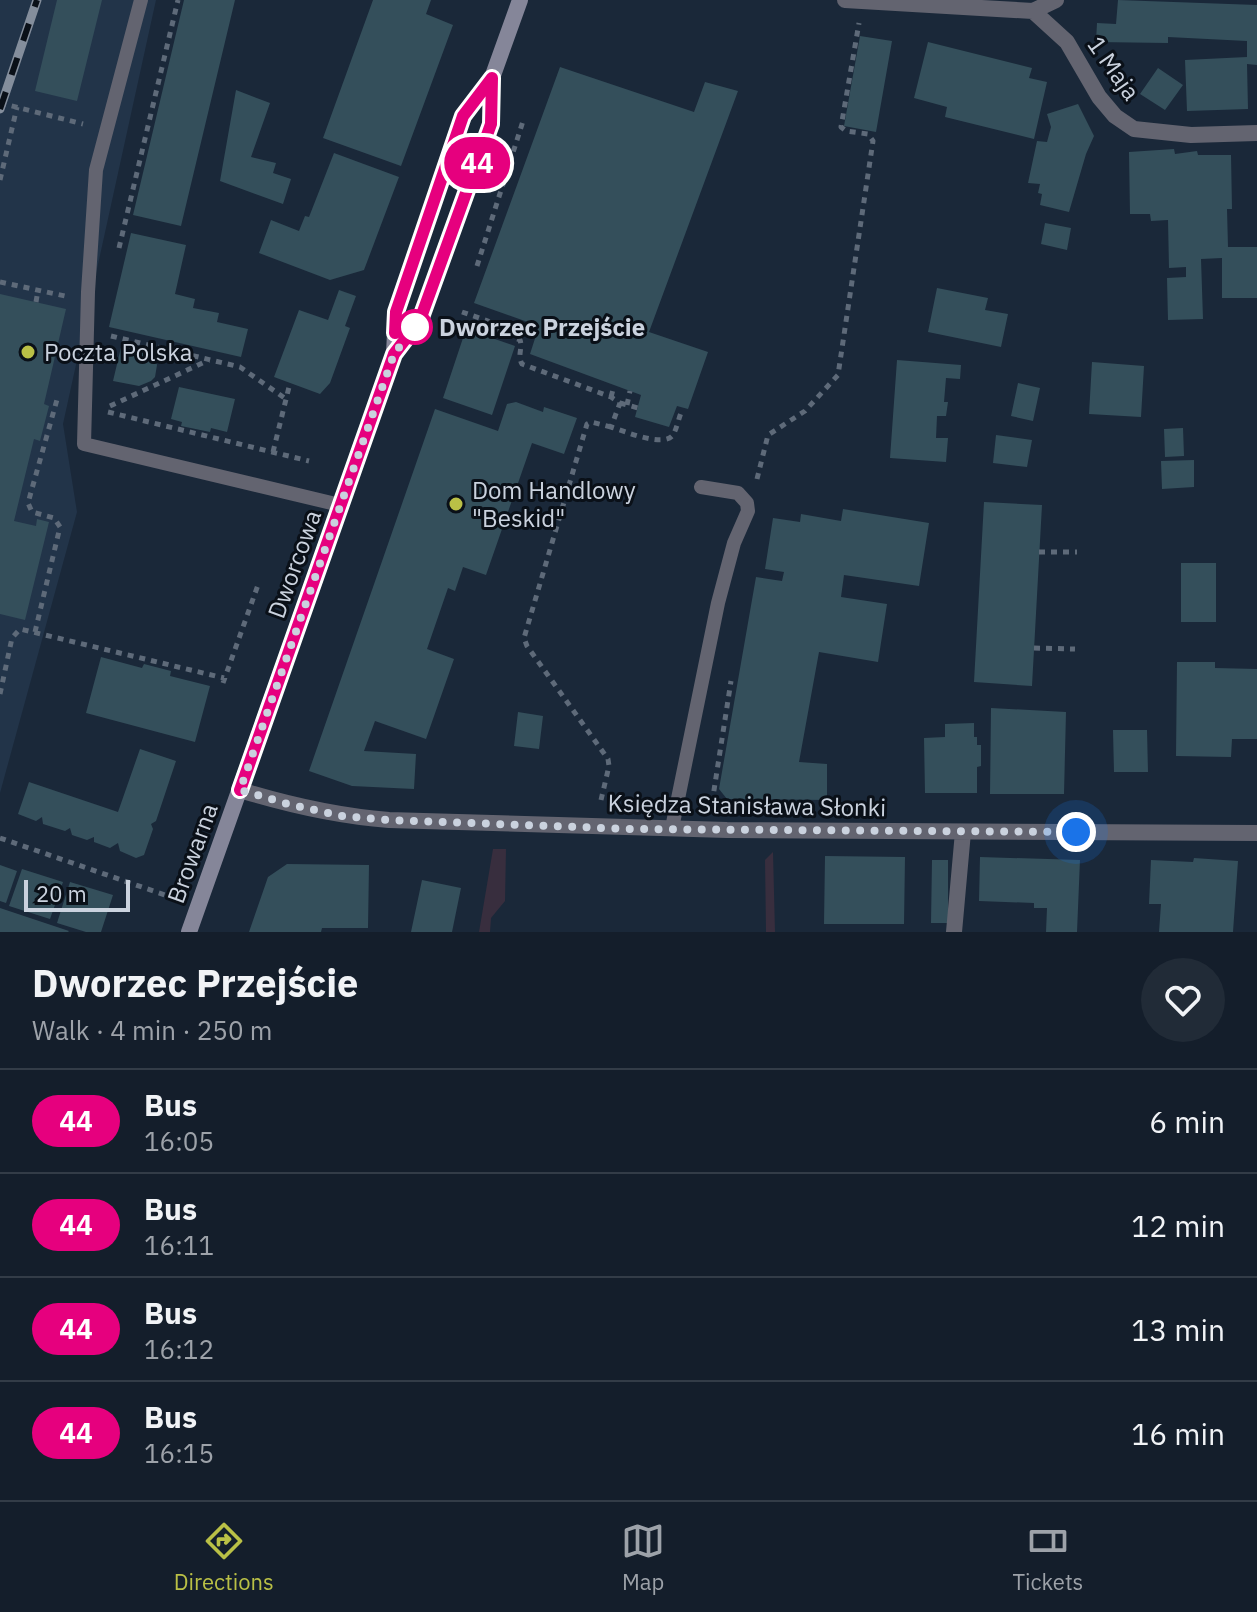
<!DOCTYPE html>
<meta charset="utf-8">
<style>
body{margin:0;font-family:"IBM Plex Sans",sans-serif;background:#212b37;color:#f1f3f6;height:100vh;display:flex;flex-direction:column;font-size:30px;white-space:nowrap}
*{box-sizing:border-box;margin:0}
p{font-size:26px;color:#9da2a9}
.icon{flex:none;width:44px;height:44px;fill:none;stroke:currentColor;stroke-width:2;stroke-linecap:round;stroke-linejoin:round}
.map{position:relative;height:932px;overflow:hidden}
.panel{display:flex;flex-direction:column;background:#141e2b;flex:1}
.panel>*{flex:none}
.badge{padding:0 16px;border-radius:26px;font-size:28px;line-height:52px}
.scale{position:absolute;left:24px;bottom:20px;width:106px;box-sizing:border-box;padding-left:8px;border:4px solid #cad2de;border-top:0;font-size:22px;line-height:28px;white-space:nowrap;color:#cad2de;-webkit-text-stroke:6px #0a1018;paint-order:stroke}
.you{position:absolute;width:40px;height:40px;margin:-20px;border:6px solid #fff;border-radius:50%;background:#1a73e8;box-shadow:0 0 0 12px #1a73e833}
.map>.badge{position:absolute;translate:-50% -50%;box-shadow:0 0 0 4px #fff}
.round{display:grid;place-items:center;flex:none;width:84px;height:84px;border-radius:42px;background:#212b37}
.head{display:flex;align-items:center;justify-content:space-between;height:136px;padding:0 32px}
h1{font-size:38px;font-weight:700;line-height:60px}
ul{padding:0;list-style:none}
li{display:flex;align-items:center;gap:24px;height:104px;padding:0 32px;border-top:2px solid #333c47}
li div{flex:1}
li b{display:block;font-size:30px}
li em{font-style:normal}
li .badge{min-width:88px;font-weight:700;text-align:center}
.dock{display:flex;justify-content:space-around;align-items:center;height:112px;border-top:2px solid #333c47;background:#141e2b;font-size:22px;color:#9da2a9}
.dock a{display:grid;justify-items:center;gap:4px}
.dock .current{color:#bac046}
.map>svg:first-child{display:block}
.built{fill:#223449}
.green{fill:#382e3e}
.building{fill:#344f5b}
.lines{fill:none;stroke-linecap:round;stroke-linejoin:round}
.path{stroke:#5e6a79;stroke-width:5;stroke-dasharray:6 6;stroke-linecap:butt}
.lane{stroke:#636470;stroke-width:14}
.street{stroke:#636470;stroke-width:16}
.secondary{stroke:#858699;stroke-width:16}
.rail-casing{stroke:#848e9c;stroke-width:9}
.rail{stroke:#0a1018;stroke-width:6;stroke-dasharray:18;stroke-linecap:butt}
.line-casing{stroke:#fff;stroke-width:18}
.line{stroke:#e6007e;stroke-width:12}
.walk{stroke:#cad2de;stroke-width:8;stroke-dasharray:0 14.4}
.stop-dot{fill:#fff;stroke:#e6007e;stroke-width:4}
.poi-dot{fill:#bac046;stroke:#0a1018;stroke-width:3}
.labels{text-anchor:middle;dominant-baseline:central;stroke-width:6;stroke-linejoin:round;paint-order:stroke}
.street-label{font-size:24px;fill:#cad2de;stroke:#0a1018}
.stop-label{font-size:24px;font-weight:bold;fill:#cad2de;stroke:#0a1018;text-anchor:start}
.poi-label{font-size:24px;fill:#cad2de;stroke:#0a1018;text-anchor:start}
</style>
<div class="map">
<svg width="1257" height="932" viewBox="0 0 1257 932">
<rect width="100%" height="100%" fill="#1a2839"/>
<path class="built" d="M0,0H156L63,424L77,512L0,793Z"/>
<path class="green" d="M493,849H506L505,901L491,918L490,932H479Z
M773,852L775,932H766L765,860Z"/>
<path class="building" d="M57,0H102L77,101L35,91Z
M184,0H235L181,226L133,215Z
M373,0H431L426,14L453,25L401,166L323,138Z
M1118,0L1257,5V65L1247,64L1248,109L1187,111L1185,60L1247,57V41L1168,37V43L1096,42L1097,23L1116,24Z
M860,36L892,41L876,132L844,126Z
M928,42L1032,68L1029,78L1047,82L1034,139L945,117L947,107L914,98Z
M560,67L694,112L705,82L738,91L649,332L708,352L688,409L677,406L669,427L635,417L641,395L530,354L539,326L474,303Z
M1158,68L1183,85L1165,110L1140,94Z
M236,90L270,103L251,157L276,163L273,173L291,179L283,204L220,181Z
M1078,104L1094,136L1086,154L1069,212L1040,205L1042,194L1038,193L1040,184L1028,183L1037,141L1047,142L1051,127L1047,114Z
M1174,149L1175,154L1197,151L1198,155H1231L1232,209H1227L1228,247H1257V298H1222V258L1201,259L1203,319L1168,320L1167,278L1186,277V267L1169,268L1168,220L1151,221L1150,214H1130L1129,152Z
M334,153L399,177L364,270L330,280L259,253L271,220L299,231L305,216L309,217Z
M1045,223L1071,228L1067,250L1041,244Z
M131,233L186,245L175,294L195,299L193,308L219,313L217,322L248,329L241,357L109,327Z
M937,288L988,298L985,310L1008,314L1001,347L928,332Z
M339,290L356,296L345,326L350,328L330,383L320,394L274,377L299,310L328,320Z
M0,294L66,309L44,404L49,406L40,441L34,439L14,521L36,526L37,519L49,522L25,620L0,614Z
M466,329L515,346L492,415L443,398Z
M122,343L143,348L153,354L157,365L155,377L151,381L139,386L113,381Z
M897,360L961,365L960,379L946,378L944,402H948L946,416H937L936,438H948L946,462L890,458Z
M1092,362L1144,366L1141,417L1089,414Z
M1018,383L1040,388L1033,421L1011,416Z
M179,387L235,399L227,432L211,428L210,432L181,426L182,422L171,419Z
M516,402L543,412L544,407L577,418L564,454L532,443L486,575L463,567L455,591L448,588L427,649L454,659L426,739L375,721L364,751L416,754L414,789L352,786L309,771L435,409L498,431L507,404Z
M1183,428L1184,456L1165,457L1164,429Z
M996,435L1032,440L1027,467L993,463Z
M1194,460V487L1162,489L1161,461Z
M984,502L1042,505L1032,686L974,682Z
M843,509L929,523L919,586L844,575L841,597L887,604L878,662L819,652L799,762L827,764V800L727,799L719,789L756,577L782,581L784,572L765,569L773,518L800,522L801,514L841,521Z
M1181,563H1216V622H1181Z
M101,657L142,668L144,664L171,671L170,676L210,686L195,742L86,713Z
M1177,662H1215V668L1257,669V739H1232L1231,757L1176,756Z
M991,708L1066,712L1064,794H990Z
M518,712L543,716L539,749L514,746Z
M974,723V737H977V745H981V766L977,767V793H925L924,738L945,737V724Z
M1113,730H1147L1148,772H1114Z
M140,749L176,761L156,821L151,824L153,829L144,855L136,858L120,851L118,843L110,848L94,842V837L87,840L72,835L70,828L65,831L43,824L42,817L36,821L18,814L29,782L118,812Z
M825,856L905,857L904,924H824Z
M980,857L1080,860L1077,932H1046L1047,908H1034V903L979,901Z
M1194,858L1238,861L1233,932H1159L1161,904H1149L1151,860L1193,862Z
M932,860H948V923H931Z
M287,864L369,865L368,928H322L321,932H249L268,877Z
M0,865L17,871L6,903L0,901Z
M22,869L63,882L50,919L9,906Z
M422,880L461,888L452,932H411Z
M70,882L113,895L101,932H86L57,923Z
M0,908L69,931L68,932H0Z"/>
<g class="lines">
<path class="path" d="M0,103L83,124
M0,180L17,107
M119,248L178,0
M477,266L523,121
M0,282L65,296
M36,302L38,290
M462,312L488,321L495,330L494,339
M495,330L520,340C523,348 517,355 522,364L611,397L620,403L611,427C624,431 664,448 673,435C677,428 679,417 682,410
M111,336L240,367L286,399
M611,397L614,386
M620,403L638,408
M627,405L630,391
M110,406L209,360
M108,412L309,461
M273,452L290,383
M757,479L768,435L805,411L838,375L873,141L868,134L846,131L841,127L859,23
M1039,552H1077
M35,632L60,527L54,518L32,512L28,503L58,396
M1034,648L1075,649
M223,683L258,585
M0,694L12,638L20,629L224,678
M601,800L609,766L608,759L527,646L524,638L587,424L591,422L611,427
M712,803L731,681
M0,838L165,895"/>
<path class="lane" d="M141,0L96,170L88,292L84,444L340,505
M672,828L718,603L734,543L748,511L747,503L738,493L701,487"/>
<path class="street" d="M845,0L1033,11L1067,42L1099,97L1115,116L1134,129L1191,135L1257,133
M1033,11L1056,0
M240,790C289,805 337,816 389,820L727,830L1257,833
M954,932L963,832"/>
<path class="secondary" d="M394,354L420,320L491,124L492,78
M189,932L394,354L396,312L463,116L492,78L520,0"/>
<defs>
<path id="rail" d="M0,109L37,0"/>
</defs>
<use href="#rail" class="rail-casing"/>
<use href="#rail" class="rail"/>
</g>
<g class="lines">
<defs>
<path id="line" d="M240,790L394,354L420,320L491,124L492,78L463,116L396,312L395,333"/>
</defs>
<use href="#line" class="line-casing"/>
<use href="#line" class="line"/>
<path class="walk" d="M415,327L420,320L394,354L240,790L288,804L342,816L389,820L631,829L1076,832"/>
</g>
<circle class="stop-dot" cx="415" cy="327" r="16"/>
<g class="poi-dot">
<circle cx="28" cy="352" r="8"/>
<circle cx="456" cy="504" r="8"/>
</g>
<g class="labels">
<g class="street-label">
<text transform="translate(1114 68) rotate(55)">1 Maja</text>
<text transform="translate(294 564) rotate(-70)">Dworcowa</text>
<text transform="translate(747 805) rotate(1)">Księdza Stanisława Słonki</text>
<text transform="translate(192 853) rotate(-70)">Browarna</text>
</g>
<g class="stop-label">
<text x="439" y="327">Dworzec Przejście</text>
</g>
<g class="poi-label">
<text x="44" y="352">Poczta Polska</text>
<text x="472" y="490">Dom Handlowy<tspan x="472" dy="28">"Beskid"</tspan></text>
</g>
</g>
</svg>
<div class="scale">20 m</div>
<div class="you" style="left:1076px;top:832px"></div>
<b class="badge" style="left:477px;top:163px;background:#e6007e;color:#fff">44</b>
</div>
<section class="panel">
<div class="head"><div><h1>Dworzec Przejście</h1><p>Walk · 4 min · 250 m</p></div><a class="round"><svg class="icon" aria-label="heart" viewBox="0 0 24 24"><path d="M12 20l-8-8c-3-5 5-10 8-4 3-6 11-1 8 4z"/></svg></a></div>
<ul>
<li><span class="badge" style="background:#e6007e;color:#fff">44</span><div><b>Bus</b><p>16:05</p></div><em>6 min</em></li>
<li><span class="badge" style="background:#e6007e;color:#fff">44</span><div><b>Bus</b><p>16:11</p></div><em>12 min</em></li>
<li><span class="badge" style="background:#e6007e;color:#fff">44</span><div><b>Bus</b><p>16:12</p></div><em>13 min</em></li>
<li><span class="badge" style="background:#e6007e;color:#fff">44</span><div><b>Bus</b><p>16:15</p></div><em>16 min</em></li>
</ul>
</section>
<nav class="dock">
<a class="current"><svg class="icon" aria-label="directions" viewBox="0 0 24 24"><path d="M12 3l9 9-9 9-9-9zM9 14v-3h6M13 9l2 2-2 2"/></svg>Directions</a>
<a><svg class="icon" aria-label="map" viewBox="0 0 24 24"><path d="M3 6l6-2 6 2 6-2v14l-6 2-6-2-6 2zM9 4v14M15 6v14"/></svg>Map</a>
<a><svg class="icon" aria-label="tickets" viewBox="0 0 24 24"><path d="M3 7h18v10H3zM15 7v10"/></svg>Tickets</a>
</nav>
